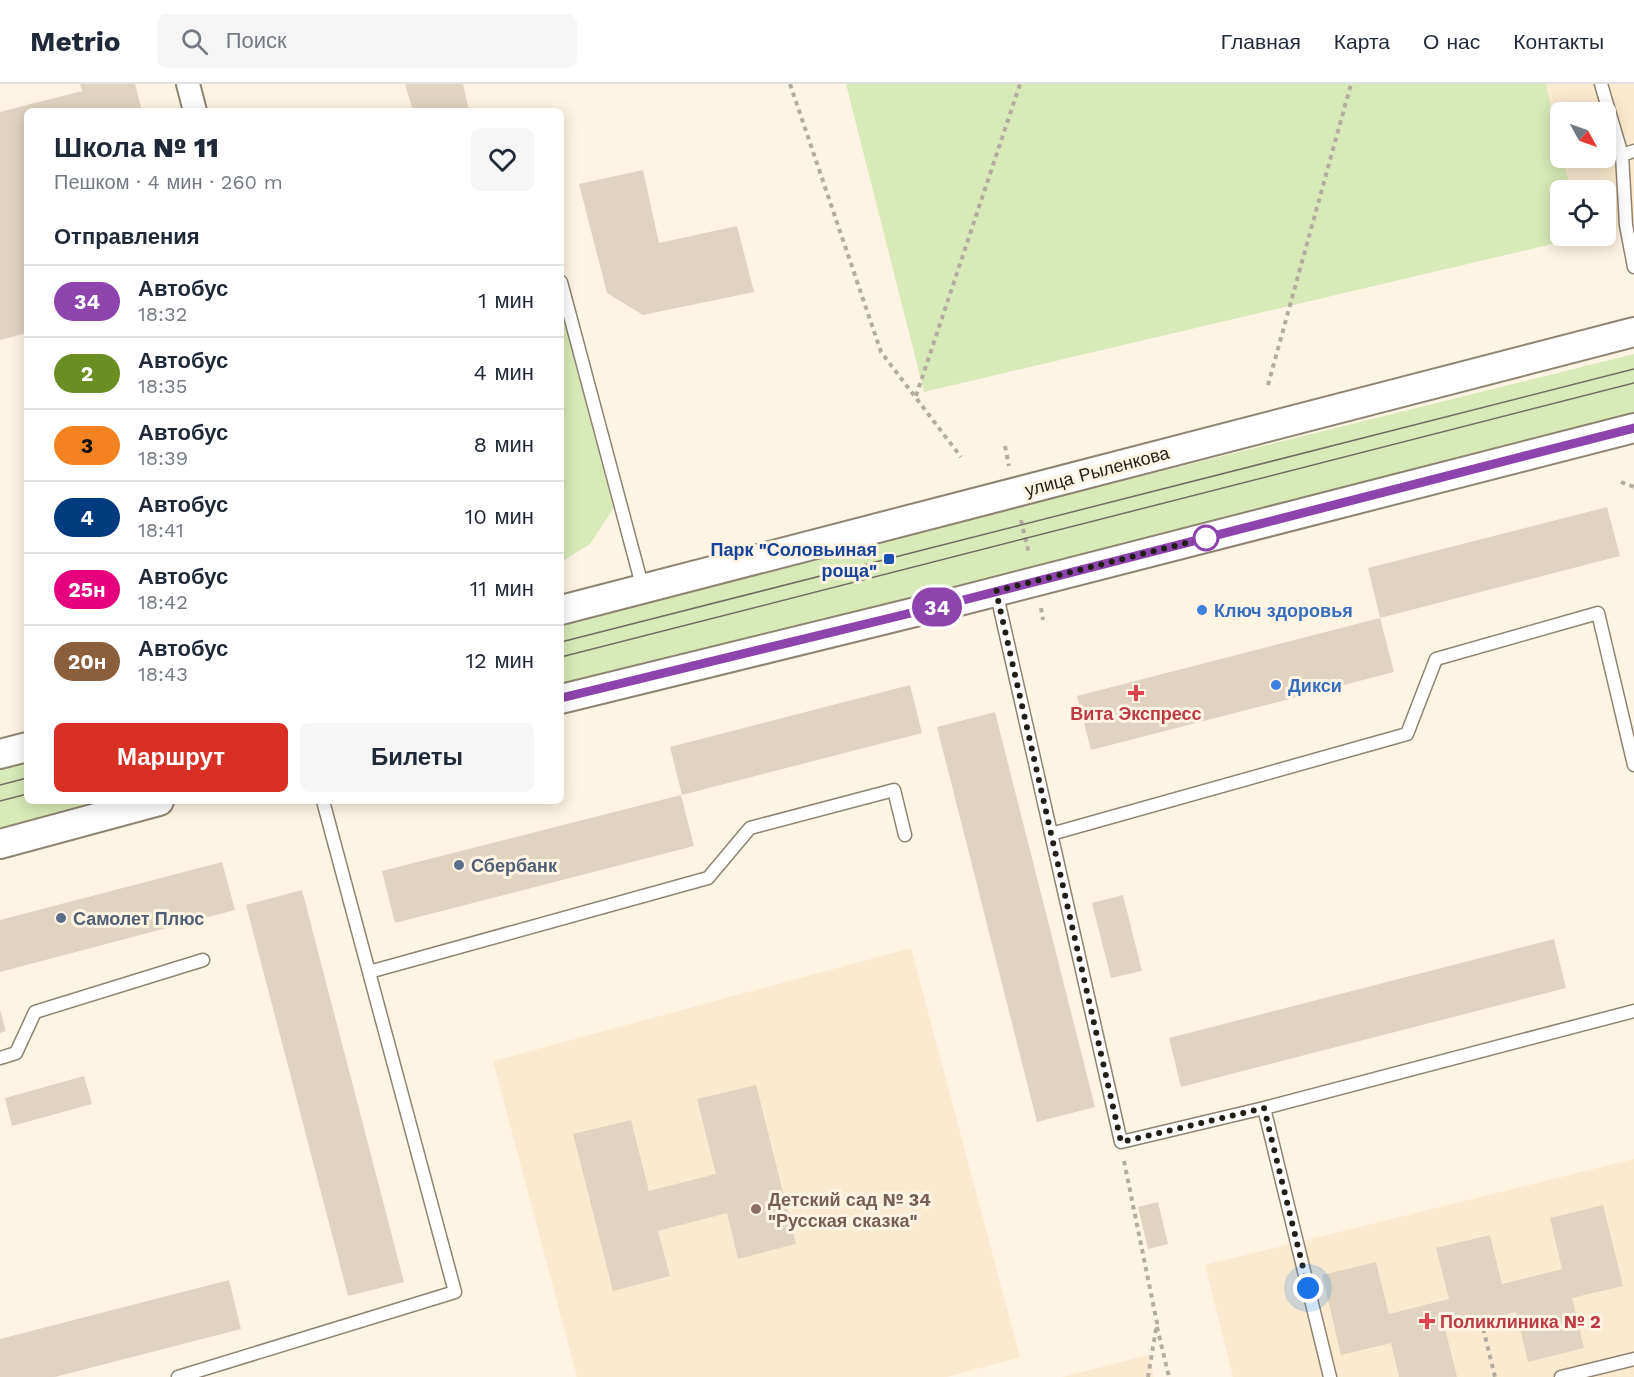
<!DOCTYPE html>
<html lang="ru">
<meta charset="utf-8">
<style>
body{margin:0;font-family:"Work Sans",sans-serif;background:#f6f6f7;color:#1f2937;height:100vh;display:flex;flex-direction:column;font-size:22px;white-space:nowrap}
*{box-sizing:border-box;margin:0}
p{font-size:20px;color:#747a83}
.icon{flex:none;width:33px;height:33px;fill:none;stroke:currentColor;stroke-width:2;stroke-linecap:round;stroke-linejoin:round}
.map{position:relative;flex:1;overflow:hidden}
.panel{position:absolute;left:24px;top:24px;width:540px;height:696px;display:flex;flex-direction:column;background:#fff;border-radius:9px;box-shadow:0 3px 15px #0003}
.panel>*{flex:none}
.badge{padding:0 12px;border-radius:20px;font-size:21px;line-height:39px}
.needle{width:39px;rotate:130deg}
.fabs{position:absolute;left:1550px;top:18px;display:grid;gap:12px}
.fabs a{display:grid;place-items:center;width:66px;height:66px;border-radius:9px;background:#fff;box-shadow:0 3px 15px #0003;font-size:30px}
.you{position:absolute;width:30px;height:30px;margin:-15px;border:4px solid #fff;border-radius:50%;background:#1a73e8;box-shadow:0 0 0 9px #1a73e833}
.map>.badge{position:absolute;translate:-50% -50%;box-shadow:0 0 0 3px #fff}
h2{padding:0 30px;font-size:22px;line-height:54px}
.round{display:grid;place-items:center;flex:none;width:63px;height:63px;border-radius:9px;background:#f6f6f7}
.summary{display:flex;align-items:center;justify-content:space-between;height:102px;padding:0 30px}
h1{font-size:28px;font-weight:800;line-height:45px}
.primary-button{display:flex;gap:12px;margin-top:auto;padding:12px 30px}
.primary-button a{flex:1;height:69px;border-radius:9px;background:#d93025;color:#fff;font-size:24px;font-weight:800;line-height:69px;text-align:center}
.primary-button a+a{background:#f6f6f7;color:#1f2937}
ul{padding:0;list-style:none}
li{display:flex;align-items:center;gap:18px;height:72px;padding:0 30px;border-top:2px solid #e0e1e3}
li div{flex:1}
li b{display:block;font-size:22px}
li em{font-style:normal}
li .badge{min-width:66px;font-weight:700;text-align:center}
header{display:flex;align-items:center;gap:36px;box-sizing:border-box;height:84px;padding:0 30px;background:#fff;border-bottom:2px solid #e0e1e3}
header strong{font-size:28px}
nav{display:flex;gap:33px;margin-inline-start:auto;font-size:21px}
.search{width:420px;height:54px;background:#f6f6f7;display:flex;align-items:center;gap:15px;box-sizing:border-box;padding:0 21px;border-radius:9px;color:#747a83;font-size:22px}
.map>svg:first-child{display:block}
.built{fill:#faeacf}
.green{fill:#d8eab7}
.building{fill:#e0d4c0}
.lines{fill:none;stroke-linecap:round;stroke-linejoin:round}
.service-casing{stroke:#8f8472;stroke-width:15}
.minor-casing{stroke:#8f8472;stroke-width:26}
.tertiary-casing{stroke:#8f8472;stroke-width:32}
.path{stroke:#b4ac9f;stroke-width:4;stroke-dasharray:4.5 4.5;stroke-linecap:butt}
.service{stroke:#fff;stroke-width:12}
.minor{stroke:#fff;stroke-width:22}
.tertiary{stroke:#fff;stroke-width:28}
.tram{stroke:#726c61;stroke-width:1.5}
.line-casing{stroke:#fff;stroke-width:14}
.line{stroke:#8e44ad;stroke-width:9}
.walk{stroke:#221e17;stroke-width:6;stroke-dasharray:0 10.8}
.stop-dot{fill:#fff;stroke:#8e44ad;stroke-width:3}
.transit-dot{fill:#1a4fb4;stroke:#fef4e4;stroke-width:2}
.shop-dot{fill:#3f7fe0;stroke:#fef4e4;stroke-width:2}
.health-dot{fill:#e0444e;stroke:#fef4e4;stroke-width:2}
.service-dot{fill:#5c6f8a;stroke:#fef4e4;stroke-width:2}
.education-dot{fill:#8d6e63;stroke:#fef4e4;stroke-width:2}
.labels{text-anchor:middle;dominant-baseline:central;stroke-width:6;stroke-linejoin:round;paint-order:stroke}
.street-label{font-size:18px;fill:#221e17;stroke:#fef4e4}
.transit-label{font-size:18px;font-weight:bold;fill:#164399;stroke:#fef4e4;text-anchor:end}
.shop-label{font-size:18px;font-weight:bold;fill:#366cbe;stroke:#fef4e4;text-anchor:start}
.health-label{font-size:18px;font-weight:bold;fill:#be3a42;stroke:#fef4e4}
.service-label{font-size:18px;font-weight:bold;fill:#4e5e75;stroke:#fef4e4;text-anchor:start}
.education-label{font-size:18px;font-weight:bold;fill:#785e54;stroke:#fef4e4;text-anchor:start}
</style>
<header>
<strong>Metrio</strong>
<div class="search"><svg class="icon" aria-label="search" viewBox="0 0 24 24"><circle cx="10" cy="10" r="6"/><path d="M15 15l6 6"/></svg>Поиск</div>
<nav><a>Главная</a><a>Карта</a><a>О нас</a><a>Контакты</a></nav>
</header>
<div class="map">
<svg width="1634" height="1293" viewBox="0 0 1634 1293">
<rect width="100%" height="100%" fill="#fef4e4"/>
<path class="built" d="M1546,0H1634V139L1605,147V106H1571L1563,74H1605V28H1560V60Z
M911,864L1020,1273L947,1293H577L493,977Z
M1634,1075V1293H1233L1205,1181Z
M1149,1271L1154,1293H1062Z"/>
<path class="green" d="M846,0H1546L1560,60V74H1563L1571,106H1560V152L1582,153L924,308Z
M561,222L615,422L590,460L561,478Z
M1634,270V341L561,612V536Z
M27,667V717H151L0,756V674Z"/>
<path class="building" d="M80,0H135L142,27H27V249L0,256V28L82,7Z
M405,0H463L469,27H413Z
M643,86L659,159L737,142L754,208L643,231L607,209L579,100Z
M1607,423L1620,472L1380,534L1394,588L1091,666L1077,612L1380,534L1368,484Z
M910,601L922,649L682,711L670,663Z
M995,628L1095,1023L1037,1038L937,643Z
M681,711L694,762L395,839L382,787Z
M222,778L235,826L0,888V836Z
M302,806L404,1198L348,1212L246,821Z
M1123,811L1142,887L1111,894L1092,819Z
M1554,855L1566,904L1181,1003L1169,954Z
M0,926L6,947L0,949Z
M84,992L92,1020L12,1042L5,1014Z
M756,1001L796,1160L738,1175L727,1129L658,1147L670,1192L613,1207L573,1050L631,1036L649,1107L716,1090L697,1015Z
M1158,1118L1168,1160L1148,1165L1138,1123Z
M1603,1121L1623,1202L1572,1214L1584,1264L1528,1278L1516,1228L1445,1245L1457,1293H1399L1391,1259L1341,1271L1322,1191L1376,1178L1389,1230L1449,1215L1436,1164L1490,1151L1502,1200L1562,1185L1550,1134Z
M229,1196L241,1245L55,1293H0V1255Z"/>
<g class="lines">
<defs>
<path id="service" d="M1601,0L1622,71L1626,141L1634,183
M1622,71L1634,67
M561,198L643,505
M996,507L1121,1058L1264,1024L1634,927
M1051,750L1407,650L1436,575L1598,529L1634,681
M369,888L708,794L750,744L894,706L905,751
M0,974L16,969L35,928L203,876
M1264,1024L1330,1293
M178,1293L455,1208L323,717
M1561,1293L1634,1275"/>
<path id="minor" d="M188,0L195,27"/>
<path id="tertiary" d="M561,526L1634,248
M561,615L944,521L1634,344
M0,670L27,663
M0,760L159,717"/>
</defs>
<use href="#service" class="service-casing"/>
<use href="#minor" class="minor-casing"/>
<use href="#tertiary" class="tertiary-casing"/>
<path class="path" d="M790,0L881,268L961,373
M1268,301L1351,0
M916,312L1020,0
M1005,362L1009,382
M1621,398L1634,403
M1021,436L1029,470
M1041,524L1043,536
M1124,1077L1157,1239L1148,1293
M1481,1236L1495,1293
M1157,1243L1169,1293"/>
<use href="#service" class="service"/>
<use href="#minor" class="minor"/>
<use href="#tertiary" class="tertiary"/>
<path class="tram" d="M561,558L1634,285
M561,573L1634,299
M0,701L27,694
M0,717L27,710"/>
</g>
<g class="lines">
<defs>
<path id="line" d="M561,614L944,521L1634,344"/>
</defs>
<use href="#line" class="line-casing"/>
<use href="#line" class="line"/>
<path class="walk" d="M1206,454L996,507L1121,1058L1264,1024L1308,1204"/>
</g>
<circle class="stop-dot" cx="1206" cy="454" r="12"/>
<rect class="transit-dot" x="883" y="469" width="12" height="12" rx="3"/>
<g class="shop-dot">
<circle cx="1202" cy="526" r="6"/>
<circle cx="1276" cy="601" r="6"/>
</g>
<g class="health-dot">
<path d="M1133 600h6v6h6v6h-6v6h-6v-6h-6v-6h6z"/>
<path d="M1424 1228h6v6h6v6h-6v6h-6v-6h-6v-6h6z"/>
</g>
<g class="service-dot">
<circle cx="459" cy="781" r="6"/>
<circle cx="61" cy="834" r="6"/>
</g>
<circle class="education-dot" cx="756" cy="1125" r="6"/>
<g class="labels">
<g class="street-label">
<text transform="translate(1097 387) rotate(-15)">улица Рыленкова</text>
</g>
<g class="transit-label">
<text x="877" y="465">Парк "Соловьиная<tspan x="877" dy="21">роща"</tspan></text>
</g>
<g class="shop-label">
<text x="1214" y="526">Ключ здоровья</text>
<text x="1288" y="601">Дикси</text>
</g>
<g class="health-label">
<text x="1136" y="629">Вита Экспресс</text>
<text x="1440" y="1237" text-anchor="start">Поликлиника № 2</text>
</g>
<g class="service-label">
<text x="471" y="781">Сбербанк</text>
<text x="73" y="834">Самолет Плюс</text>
</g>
<g class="education-label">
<text x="768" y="1115">Детский сад № 34<tspan x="768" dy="21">"Русская сказка"</tspan></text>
</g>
</g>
</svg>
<div class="fabs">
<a><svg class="needle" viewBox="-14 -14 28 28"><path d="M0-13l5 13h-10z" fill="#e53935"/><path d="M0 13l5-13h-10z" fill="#747a83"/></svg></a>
<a><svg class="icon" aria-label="locate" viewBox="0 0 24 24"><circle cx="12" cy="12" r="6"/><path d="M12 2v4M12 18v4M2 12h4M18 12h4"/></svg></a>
</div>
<div class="you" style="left:1308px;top:1204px"></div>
<b class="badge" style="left:937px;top:523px;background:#8e44ad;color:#fff">34</b>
<section class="panel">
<div class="summary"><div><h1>Школа № 11</h1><p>Пешком · 4 мин · 260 m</p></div><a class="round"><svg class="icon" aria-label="heart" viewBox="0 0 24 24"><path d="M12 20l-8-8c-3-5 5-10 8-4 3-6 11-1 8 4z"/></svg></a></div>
<h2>Отправления</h2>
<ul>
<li><span class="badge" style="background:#8e44ad;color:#fff">34</span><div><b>Автобус</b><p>18:32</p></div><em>1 мин</em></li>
<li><span class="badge" style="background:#6b8e23;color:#fff">2</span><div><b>Автобус</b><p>18:35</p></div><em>4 мин</em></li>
<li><span class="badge" style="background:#f58220;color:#111">3</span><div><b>Автобус</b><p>18:39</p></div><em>8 мин</em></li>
<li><span class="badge" style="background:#003b80;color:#fff">4</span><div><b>Автобус</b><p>18:41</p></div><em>10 мин</em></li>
<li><span class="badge" style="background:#e6007e;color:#fff">25н</span><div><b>Автобус</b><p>18:42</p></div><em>11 мин</em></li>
<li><span class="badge" style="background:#8b5e3c;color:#fff">20н</span><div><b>Автобус</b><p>18:43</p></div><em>12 мин</em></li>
</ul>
<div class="primary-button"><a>Маршрут</a><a>Билеты</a></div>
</section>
</div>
